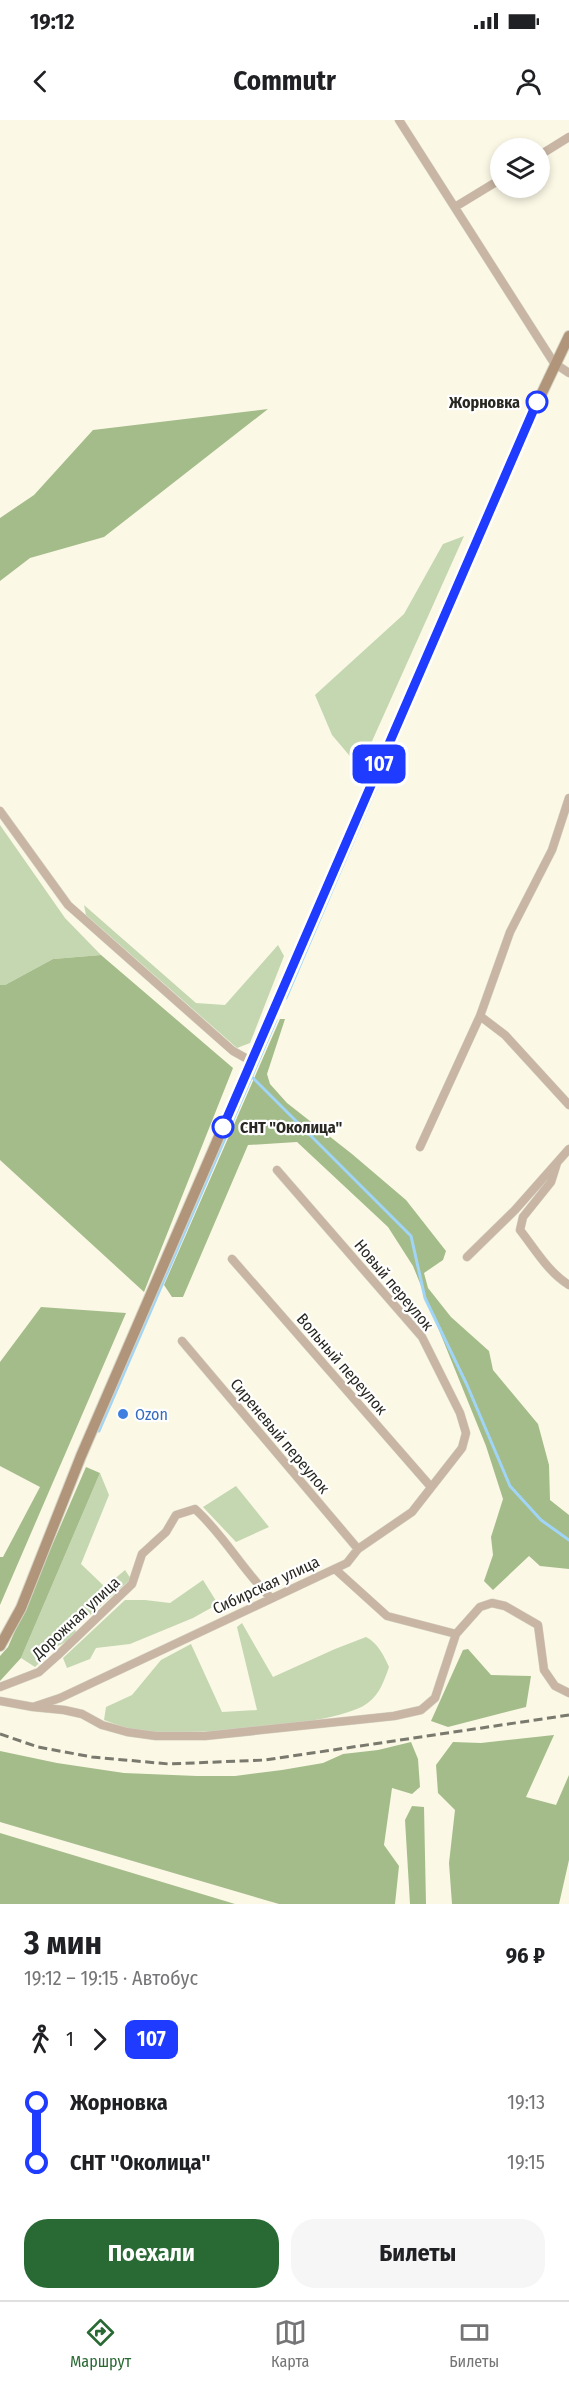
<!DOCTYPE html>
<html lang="ru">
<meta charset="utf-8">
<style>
body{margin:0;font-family:"Fira Sans Condensed",sans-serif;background:#f6f6f6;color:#202124;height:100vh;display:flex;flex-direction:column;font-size:22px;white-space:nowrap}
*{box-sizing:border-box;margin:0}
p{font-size:20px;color:#757577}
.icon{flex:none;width:33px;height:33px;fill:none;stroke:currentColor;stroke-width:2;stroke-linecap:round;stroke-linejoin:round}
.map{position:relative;height:1784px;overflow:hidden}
.panel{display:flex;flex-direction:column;background:#fff;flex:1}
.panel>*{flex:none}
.badge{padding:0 12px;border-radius:9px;font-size:21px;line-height:39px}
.buttons{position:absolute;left:490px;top:18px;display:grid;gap:12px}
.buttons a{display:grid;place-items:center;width:60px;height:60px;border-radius:50%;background:#fff;box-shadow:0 3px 9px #0003;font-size:30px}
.map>.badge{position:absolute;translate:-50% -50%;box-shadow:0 0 0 3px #fff}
.legs{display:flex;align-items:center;gap:9px;height:66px;padding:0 24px;font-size:20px}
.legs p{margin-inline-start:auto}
.overview{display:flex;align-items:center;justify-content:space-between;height:102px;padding:0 24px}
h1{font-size:33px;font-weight:700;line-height:45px}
.primary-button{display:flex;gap:12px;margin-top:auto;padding:12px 24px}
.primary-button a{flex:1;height:69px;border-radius:24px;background:#296a34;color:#fff;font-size:24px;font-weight:700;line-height:69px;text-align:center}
.primary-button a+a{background:#f6f6f6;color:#202124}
ul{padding:0 24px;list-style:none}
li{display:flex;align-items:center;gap:21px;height:60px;font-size:22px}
li i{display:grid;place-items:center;width:9px;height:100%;margin:0 8px;background:currentColor}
li i::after{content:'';width:15px;height:15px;margin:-8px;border:4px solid;border-radius:50%;background:#fff}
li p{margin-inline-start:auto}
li:first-child i{background:linear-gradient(#0000 50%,currentColor 0)}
li:last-child i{background:linear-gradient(currentColor 50%,#0000 0)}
.status{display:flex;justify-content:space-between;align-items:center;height:42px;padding:0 30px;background:#fff;direction:ltr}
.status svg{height:16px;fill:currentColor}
header{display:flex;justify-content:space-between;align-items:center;height:78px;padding:0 24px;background:#fff;font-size:27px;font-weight:700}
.menu{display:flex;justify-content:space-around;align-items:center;height:84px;border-top:2px solid #e0e0e0;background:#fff;font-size:16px;color:#757577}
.menu a{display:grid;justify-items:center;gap:3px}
.menu .selected{color:#296a34}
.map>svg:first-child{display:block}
.green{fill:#c4d7b1}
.forest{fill:#a4bc8a}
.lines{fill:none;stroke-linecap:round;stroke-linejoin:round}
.stream{stroke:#a0d5f8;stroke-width:3}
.street-casing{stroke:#d5d2c3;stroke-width:9}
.secondary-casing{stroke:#d5d2c3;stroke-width:12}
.street{stroke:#c8b5a3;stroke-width:8}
.secondary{stroke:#b0957a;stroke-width:10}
.rail{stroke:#7a796e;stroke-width:3;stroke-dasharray:9 4.5;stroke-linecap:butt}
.line-1-casing{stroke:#fff;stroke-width:14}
.line-1{stroke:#1f3bff;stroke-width:9}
.stop-1-dot{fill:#fff;stroke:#1f3bff;stroke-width:3}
.shop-dot{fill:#3f7fe0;stroke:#fff;stroke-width:2}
.labels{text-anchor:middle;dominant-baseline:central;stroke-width:4.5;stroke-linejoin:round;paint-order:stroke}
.stop-label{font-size:16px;font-weight:bold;fill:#282721;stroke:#fff;text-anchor:end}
.street-label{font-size:16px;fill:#282721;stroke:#fff}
.shop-label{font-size:16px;fill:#366cbe;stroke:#fff;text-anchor:start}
</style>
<div class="status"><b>19:12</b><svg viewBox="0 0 49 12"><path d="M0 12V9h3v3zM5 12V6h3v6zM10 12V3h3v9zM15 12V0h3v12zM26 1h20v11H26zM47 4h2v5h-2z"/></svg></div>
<header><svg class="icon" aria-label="back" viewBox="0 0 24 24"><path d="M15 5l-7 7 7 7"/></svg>Commutr<svg class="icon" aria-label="person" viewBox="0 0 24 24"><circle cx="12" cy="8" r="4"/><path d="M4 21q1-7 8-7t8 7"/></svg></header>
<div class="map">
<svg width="569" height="1784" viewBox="0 0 569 1784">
<rect width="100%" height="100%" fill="#fbf8e6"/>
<path class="green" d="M464,416L360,648L332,615L315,575L404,494L443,424Z
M0,705L65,798L101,835L53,839L5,865H0Z
M84,785L196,883L225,885L278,825L284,836L250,923L237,928L86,795Z
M100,1353L109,1375L81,1444L105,1467L125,1450L131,1459L89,1496L71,1495L77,1516L58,1526L46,1523L48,1535L35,1547L21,1538Z
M236,1366L269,1407L236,1422L203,1387Z
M203,1460L218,1484L193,1498L130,1524L96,1528L90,1539L67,1548L63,1538L125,1480H145L170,1483Z
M242,1503L273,1557L335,1529L366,1517C378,1523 384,1536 389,1547C384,1561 380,1573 369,1582C341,1607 179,1616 139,1611C128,1609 115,1604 104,1600L106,1587L132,1575L161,1540L191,1524L222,1592L257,1590L237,1507Z"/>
<path class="forest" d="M268,289L104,417L30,438L0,461V398L34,375L93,310Z
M101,835L233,948L144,1172L0,1040V865H5L53,839Z
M280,899H285L267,954L270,964L287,983L352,1034L406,1080L446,1131L443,1140L424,1153L428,1168L451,1197L489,1231L493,1250L538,1304L549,1345L550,1380L569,1395V1449L540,1446L529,1436L493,1470L484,1461L493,1435L491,1417L503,1379L486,1326L413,1146L388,1107L297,1022L248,1025L183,1177H172L164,1165Z
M41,1187L126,1193L0,1485V1437H3L40,1367L0,1346V1242Z
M86,1347L100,1353L21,1538L0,1561V1536L8,1527Z
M468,1529L491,1555L531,1556L526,1587L448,1607L431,1601L463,1530Z
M554,1615L526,1677L556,1685L569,1655V1740L559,1784H452L449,1743L455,1690L438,1673L436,1645L453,1622L481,1623Z
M411,1622L418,1639L420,1667L412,1674L392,1668L384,1725L399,1746L395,1784H279L0,1702V1631L57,1643L124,1653L197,1656H235L282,1650L323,1643L343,1634L378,1630Z
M412,1686L424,1687L426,1784H410L405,1700Z
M0,1713L235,1784H0Z"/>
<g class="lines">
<path class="stream" d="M286,878L430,541
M251,956L411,1116L425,1178L467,1265L510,1366L541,1400L569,1420
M99,1311L276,900"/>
<defs>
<path id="street" d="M399,0L554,243L569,253
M540,35L569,17
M455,87L501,59
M0,691L68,785L233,931L251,941
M480,896L505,915L569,985
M420,1027L480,896L510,812L552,730L569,678
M557,1043L551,1062L523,1097L520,1110C535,1129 548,1152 569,1165
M467,1137L515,1090L569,1029
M232,1139L431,1367
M182,1221L358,1429
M335,1449L387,1496L456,1514
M0,1567L39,1552L58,1535L132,1464L142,1434L166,1412L176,1395L195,1389C224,1415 243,1451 271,1478
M0,1581L33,1587L64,1590L82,1594L102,1605L127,1612L156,1616H205L394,1596L421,1590L435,1578L456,1514L480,1487L492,1483L505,1486L538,1505L544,1550L555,1566L569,1573
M33,1587L60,1578L347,1443L358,1429L412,1392L462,1328L466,1313L460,1293L422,1217L277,1050"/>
<path id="secondary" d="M0,1526L21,1488L81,1336L522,315L569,216"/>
</defs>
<use href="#street" class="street-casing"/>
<use href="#secondary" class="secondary-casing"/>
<use href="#street" class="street"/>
<use href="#secondary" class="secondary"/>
<path class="rail" d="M0,1614L38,1627L92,1637L169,1644L265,1640L569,1595"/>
</g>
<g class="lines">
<defs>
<path id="line-1" d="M223,1007L537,282"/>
</defs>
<use href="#line-1" class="line-1-casing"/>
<use href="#line-1" class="line-1"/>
</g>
<g class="stop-1-dot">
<circle cx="537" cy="282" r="10"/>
<circle cx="223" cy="1007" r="10"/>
</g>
<circle class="shop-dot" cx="123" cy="1294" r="6"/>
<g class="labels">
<g class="stop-label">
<text x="520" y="282">Жорновка</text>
<text x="240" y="1007" text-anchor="start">СНТ "Околица"</text>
</g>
<g class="street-label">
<text transform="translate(394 1165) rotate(50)">Новый переулок</text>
<text transform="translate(342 1244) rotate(49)">Вольный переулок</text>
<text transform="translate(280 1316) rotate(50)">Сиреневый переулок</text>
<text transform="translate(266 1465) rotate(-25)">Сибирская улица</text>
<text transform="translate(76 1498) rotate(-43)">Дорожная улица</text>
</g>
<g class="shop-label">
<text x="135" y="1294">Ozon</text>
</g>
</g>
</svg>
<div class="buttons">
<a><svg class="icon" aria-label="layers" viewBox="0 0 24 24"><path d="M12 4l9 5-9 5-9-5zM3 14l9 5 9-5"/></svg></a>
</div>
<b class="badge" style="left:379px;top:644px;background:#1f3bff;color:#fff">107</b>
</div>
<section class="panel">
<div class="overview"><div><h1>3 мин</h1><p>19:12 – 19:15 · Автобус</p></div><b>96 ₽</b></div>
<div class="legs"><svg class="icon" aria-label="walk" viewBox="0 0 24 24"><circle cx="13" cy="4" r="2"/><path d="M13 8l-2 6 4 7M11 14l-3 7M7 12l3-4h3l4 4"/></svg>1<svg class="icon" aria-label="forward" viewBox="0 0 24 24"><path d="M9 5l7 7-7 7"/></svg><b class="badge" style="background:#1f3bff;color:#fff">107</b></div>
<ul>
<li><i style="color:#1f3bff"></i><b>Жорновка</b><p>19:13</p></li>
<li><i style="color:#1f3bff"></i><b>СНТ &quot;Околица&quot;</b><p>19:15</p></li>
</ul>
<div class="primary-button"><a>Поехали</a><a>Билеты</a></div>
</section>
<nav class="menu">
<a class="selected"><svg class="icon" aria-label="directions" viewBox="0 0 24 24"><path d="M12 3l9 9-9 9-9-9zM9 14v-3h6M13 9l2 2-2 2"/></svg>Маршрут</a>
<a><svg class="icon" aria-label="map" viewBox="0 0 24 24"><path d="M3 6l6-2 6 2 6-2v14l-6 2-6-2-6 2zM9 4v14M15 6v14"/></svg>Карта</a>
<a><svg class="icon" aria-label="tickets" viewBox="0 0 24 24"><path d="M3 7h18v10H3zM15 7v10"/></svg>Билеты</a>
</nav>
